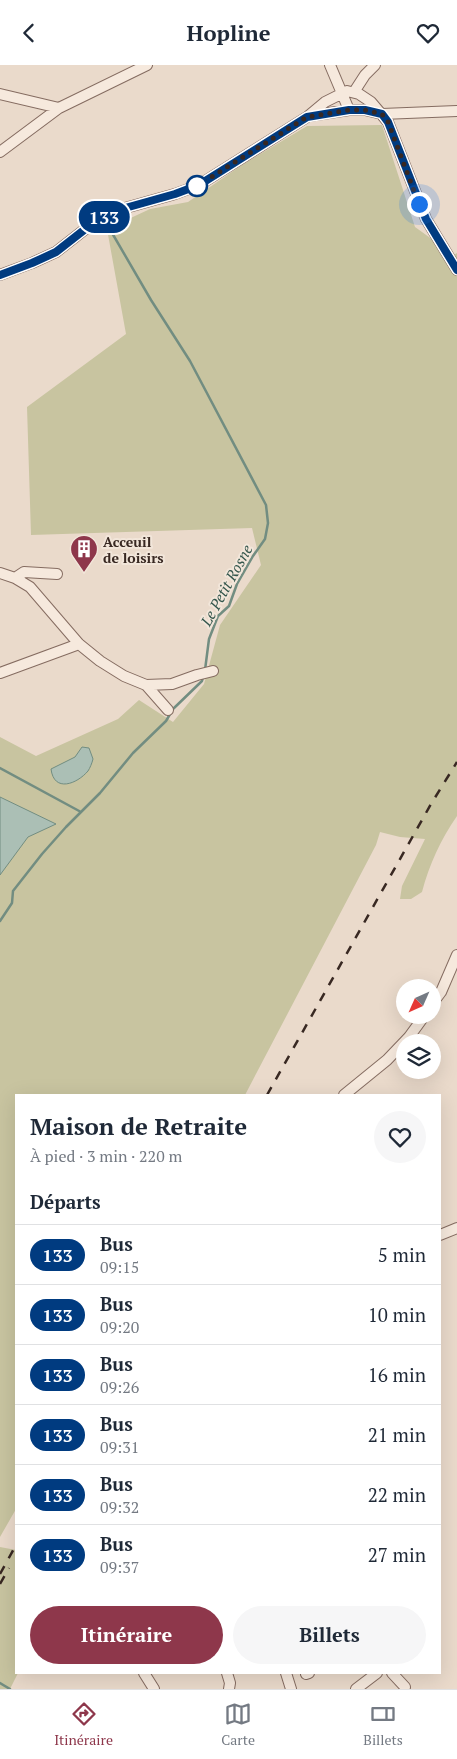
<!DOCTYPE html>
<html lang="fr">
<meta charset="utf-8">
<style>
body{margin:0;font-family:"PT Serif",serif;background:#f6f6f7;color:#1f2937;height:100vh;display:flex;flex-direction:column;font-size:19px;white-space:nowrap}
*{box-sizing:border-box;margin:0}
p{font-size:16px;color:#747a83}
.icon{flex:none;width:28px;height:28px;fill:none;stroke:currentColor;stroke-width:2;stroke-linecap:round;stroke-linejoin:round}
.map{position:relative;flex:1;overflow:hidden}
.side{position:absolute;left:15px;top:1029px;width:426px;height:580px;display:flex;flex-direction:column;background:#fff;border-radius:0px;box-shadow:0 5px 20px #0002}
.side>*{flex:none}
.badge{padding:0 10px;border-radius:16px;font-size:18px;line-height:32px}
.needle{width:32px;rotate:225deg}
.fabs{position:absolute;left:396px;top:914px;display:grid;gap:10px}
.fabs a{display:grid;place-items:center;width:45px;height:45px;border-radius:50%;background:#fff;box-shadow:0 5px 20px #0002;font-size:25px}
.you{position:absolute;width:25px;height:25px;margin:-12px;border:4px solid #fff;border-radius:50%;background:#1a73e8;box-shadow:0 0 0 8px #1a73e833}
.map>.badge{position:absolute;translate:-50% -50%;box-shadow:0 0 0 2px #fff}
h2{padding:0 15px;font-size:19px;line-height:45px}
.round{display:grid;place-items:center;flex:none;width:52px;height:52px;border-radius:26px;background:#f6f6f7}
.summary{display:flex;align-items:center;justify-content:space-between;height:85px;padding:0 15px}
h1{font-size:24px;font-weight:600;line-height:38px}
.primary-button{display:flex;gap:10px;margin-top:auto;padding:10px 15px}
.primary-button a{flex:1;height:58px;border-radius:30px;background:#8e374b;color:#fff;font-size:20px;font-weight:600;line-height:58px;text-align:center}
.primary-button a+a{background:#f6f6f7;color:#1f2937}
ul{padding:0;list-style:none}
li{display:flex;align-items:center;gap:15px;height:60px;padding:0 15px;border-top:1px solid #e0e1e3}
li div{flex:1}
li b{display:block;font-size:19px}
li em{font-style:normal}
li .badge{min-width:55px;font-weight:700;text-align:center}
header{display:flex;justify-content:space-between;align-items:center;height:65px;padding:0 15px;background:#fff;font-size:22px;font-weight:600}
.menu{display:flex;justify-content:space-around;align-items:center;height:70px;border-top:1px solid #e0e1e3;background:#fff;font-size:14px;color:#747a83}
.menu a{display:grid;justify-items:center;gap:2px}
.menu .current{color:#8e374b}
.map>svg:first-child{display:block}
.green{fill:#c8c4a0}
.water{fill:#abbfb5;stroke:#728d81}
.lines{fill:none;stroke-linecap:round;stroke-linejoin:round}
.stream{stroke:#728d81;stroke-width:2.5}
.minor-casing{stroke:#856c61;stroke-width:12}
.minor{stroke:#f6e9dd;stroke-width:10}
.rail{stroke:#382822;stroke-width:2.5;stroke-dasharray:9 9;stroke-linecap:butt}
.line-casing{stroke:#fff;stroke-width:11}
.line{stroke:#003b80;stroke-width:8}
.walk{stroke:#382822;stroke-width:5;stroke-dasharray:0 9}
.stop-dot{fill:#fff;stroke:#003b80;stroke-width:2.5}
.labels{text-anchor:middle;dominant-baseline:central;stroke-width:4;stroke-linejoin:round;paint-order:stroke}
.poi-label{font-size:14px;font-weight:bold;fill:#382822;stroke:#f2e6da;text-anchor:start}
.water-label{font-size:15px;font-style:italic;fill:#34564c;stroke:#f2e6da}
</style>
<header><svg class="icon" aria-label="back" viewBox="0 0 24 24"><path d="M15 5l-7 7 7 7"/></svg>Hopline<svg class="icon" aria-label="heart" viewBox="0 0 24 24"><path d="M12 20l-8-8c-3-5 5-10 8-4 3-6 11-1 8 4z"/></svg></header>
<div class="map">
<svg width="457" height="1624" viewBox="0 0 457 1624">
<rect width="100%" height="100%" fill="#eadacb"/>
<path class="green" d="M382,60L415,162L454,190L457,188V751C441,774 429,800 422,827L411,834H400L402,821L425,774L400,772L380,767L376,780L245,1030H16V1444L0,1472V672L36,691L118,654L139,635L173,657L204,619L220,560L261,500L252,463L31,470L27,342L126,269L107,164L150,144L188,137L242,100L307,61Z
M0,1482L16,1485V1608H18L10,1624H0Z"/>
<path class="water" d="M82,682L89,683L93,694C92,698 90,703 88,706C77,719 54,728 51,704L75,692Z
M0,732L56,759L28,772L0,810Z"/>
<g class="lines">
<path class="stream" d="M108,161L151,235L190,296L266,440L268,458L265,474L253,491L237,519L229,541L218,551L209,574L205,605
M0,703L81,747
M0,856L12,838L13,826L42,789L66,762L100,728L133,688L166,656L173,644L202,616L203,612
M0,1618L10,1624"/>
<defs>
<path id="minor" d="M330,0L349,45
M354,27L365,10L375,0
M0,29L59,43
M309,51L349,45H365L382,49L457,46
M0,87L59,43L147,0
M0,210L32,198L56,187L93,158L118,145L175,129L199,120L307,52L325,37L347,26L359,29L371,37L388,57L426,154L457,205
M0,508L15,513L30,522L79,579L100,596L124,611L146,620L168,645
M15,513L24,507L57,509
M0,608L79,579
M146,620L172,619L197,610L213,606
M432,939L441,927L457,890
M344,1030L387,995L409,972L425,950
M440,1170L457,1163
M144,1608L154,1624
M227,1608L230,1618L229,1624
M286,1608L291,1624
M392,1608L405,1622
M306,1609L309,1608
M356,1624L377,1608"/>
</defs>
<use href="#minor" class="minor-casing"/>
<use href="#minor" class="minor"/>
<path class="rail" d="M267,1030L431,739L457,697
M0,1509L16,1480
M0,1519L9,1503"/>
</g>
<g class="lines">
<defs>
<path id="line" d="M0,210L32,198L56,187L93,158L118,145L175,129L199,120L307,52L349,45H365L382,49L388,57L426,154L457,205"/>
</defs>
<use href="#line" class="line-casing"/>
<use href="#line" class="line"/>
<path class="walk" d="M197,121L307,52L349,45H365L382,49L388,57L419,139"/>
</g>
<defs>
<symbol id="building-pin" viewBox="-11 -11 22 30"><path d="M0 17L-7.5 6A9.5 9.5 0 1 1 7.5 6Z" fill="#8e374b" stroke="#f2e6da"/><path d="M-4-6H4V6H1V3H-1V6H-4ZM-2.5-4.3h1.7v1.8h-1.7ZM.8-4.3h1.7v1.8H.8ZM-2.5-1h1.7V.8h-1.7ZM.8-1h1.7V.8H.8Z" fill="#fff"/></symbol>
</defs>
<g fill-rule="evenodd">
<use href="#building-pin" x="68" y="468" width="32" height="43"/>
</g>
<circle class="stop-dot" cx="197" cy="121" r="10"/>
<g class="labels">
<g class="poi-label">
<text x="103" y="476">Acceuil<tspan x="103" dy="16">de loisirs</tspan></text>
</g>
<g class="water-label">
<text transform="translate(226 520) rotate(-61)">Le Petit Rosne</text>
</g>
</g>
</svg>
<div class="fabs">
<a><svg class="needle" viewBox="-14 -14 28 28"><path d="M0-13l5 13h-10z" fill="#e53935"/><path d="M0 13l5-13h-10z" fill="#747a83"/></svg></a>
<a><svg class="icon" aria-label="layers" viewBox="0 0 24 24"><path d="M12 4l9 5-9 5-9-5zM3 14l9 5 9-5"/></svg></a>
</div>
<div class="you" style="left:419px;top:139px"></div>
<b class="badge" style="left:104px;top:152px;background:#003b80;color:#fff">133</b>
<section class="side">
<div class="summary"><div><h1>Maison de Retraite</h1><p>À pied · 3 min · 220 m</p></div><a class="round"><svg class="icon" aria-label="heart" viewBox="0 0 24 24"><path d="M12 20l-8-8c-3-5 5-10 8-4 3-6 11-1 8 4z"/></svg></a></div>
<h2>Départs</h2>
<ul>
<li><span class="badge" style="background:#003b80;color:#fff">133</span><div><b>Bus</b><p>09:15</p></div><em>5 min</em></li>
<li><span class="badge" style="background:#003b80;color:#fff">133</span><div><b>Bus</b><p>09:20</p></div><em>10 min</em></li>
<li><span class="badge" style="background:#003b80;color:#fff">133</span><div><b>Bus</b><p>09:26</p></div><em>16 min</em></li>
<li><span class="badge" style="background:#003b80;color:#fff">133</span><div><b>Bus</b><p>09:31</p></div><em>21 min</em></li>
<li><span class="badge" style="background:#003b80;color:#fff">133</span><div><b>Bus</b><p>09:32</p></div><em>22 min</em></li>
<li><span class="badge" style="background:#003b80;color:#fff">133</span><div><b>Bus</b><p>09:37</p></div><em>27 min</em></li>
</ul>
<div class="primary-button"><a>Itinéraire</a><a>Billets</a></div>
</section>
</div>
<nav class="menu">
<a class="current"><svg class="icon" aria-label="directions" viewBox="0 0 24 24"><path d="M12 3l9 9-9 9-9-9zM9 14v-3h6M13 9l2 2-2 2"/></svg>Itinéraire</a>
<a><svg class="icon" aria-label="map" viewBox="0 0 24 24"><path d="M3 6l6-2 6 2 6-2v14l-6 2-6-2-6 2zM9 4v14M15 6v14"/></svg>Carte</a>
<a><svg class="icon" aria-label="tickets" viewBox="0 0 24 24"><path d="M3 7h18v10H3zM15 7v10"/></svg>Billets</a>
</nav>
